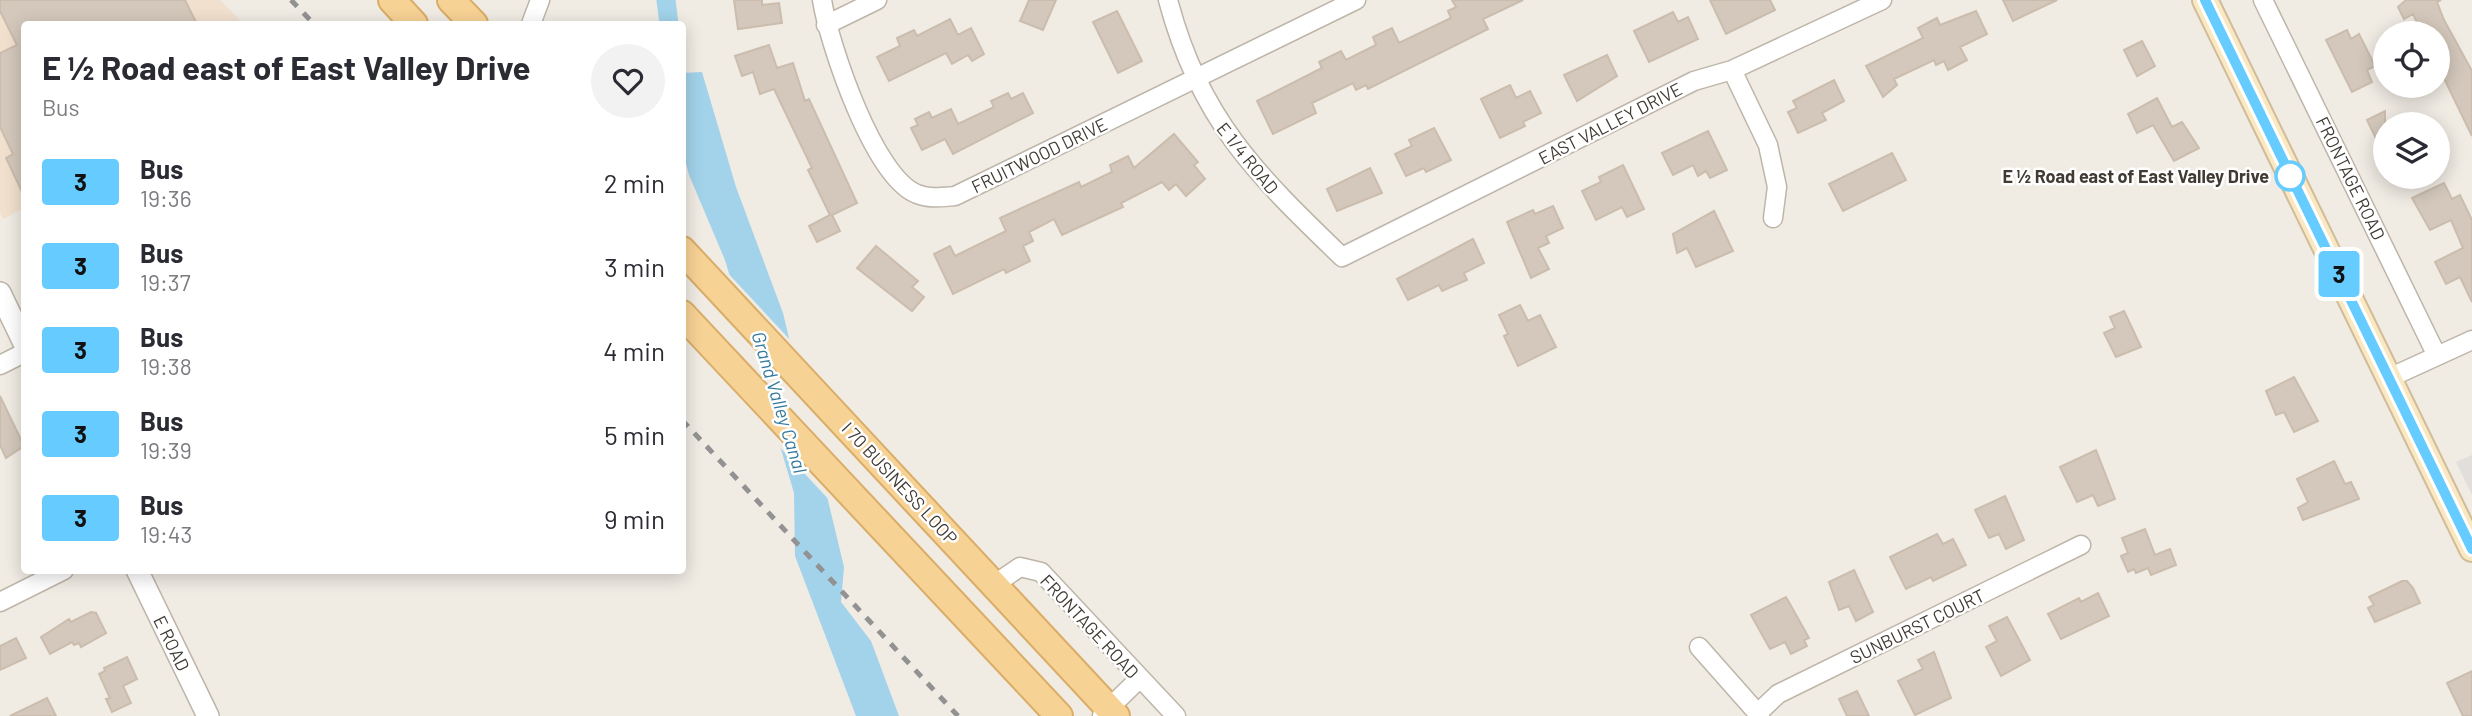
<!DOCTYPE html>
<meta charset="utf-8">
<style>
body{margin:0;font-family:Barlow,sans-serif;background:#f2f2f3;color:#2b2b33;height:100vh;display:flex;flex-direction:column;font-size:26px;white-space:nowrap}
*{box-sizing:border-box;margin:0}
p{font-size:23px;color:#7c7c81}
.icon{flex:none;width:38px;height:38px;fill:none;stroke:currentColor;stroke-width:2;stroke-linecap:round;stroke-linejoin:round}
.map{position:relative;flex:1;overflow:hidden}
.drawer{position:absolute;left:21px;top:21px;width:665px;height:553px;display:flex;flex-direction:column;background:#fff;border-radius:7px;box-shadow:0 4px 18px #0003}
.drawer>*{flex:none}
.badge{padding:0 14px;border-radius:5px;font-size:24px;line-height:46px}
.tools{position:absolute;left:2373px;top:21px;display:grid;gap:14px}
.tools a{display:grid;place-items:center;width:77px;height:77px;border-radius:50%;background:#fff;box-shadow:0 4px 18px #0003;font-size:35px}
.map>.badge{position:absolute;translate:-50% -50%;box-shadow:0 0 0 4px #fff}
.round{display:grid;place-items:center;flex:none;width:74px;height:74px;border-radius:37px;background:#f2f2f3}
.summary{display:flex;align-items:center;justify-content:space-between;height:119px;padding:0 21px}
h1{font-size:33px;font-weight:700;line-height:52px}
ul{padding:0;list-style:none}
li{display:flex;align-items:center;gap:21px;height:84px;padding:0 21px}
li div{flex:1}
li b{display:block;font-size:26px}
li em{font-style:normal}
li .badge{min-width:77px;font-weight:700;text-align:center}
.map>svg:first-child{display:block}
.commercial{fill:#f2e0ce}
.parking{fill:#e1dedb}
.water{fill:#a2d3ea}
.pier{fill:#f0ebe3}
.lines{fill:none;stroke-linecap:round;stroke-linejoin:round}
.canal{stroke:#a2d3ea;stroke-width:19}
.building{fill:#d4c8bc;stroke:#cbbdad;stroke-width:2}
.minor-casing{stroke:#beb5a9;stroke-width:21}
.tertiary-casing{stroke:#beb5a9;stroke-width:24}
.secondary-casing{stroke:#d0bc98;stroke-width:28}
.primary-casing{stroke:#daad67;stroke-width:30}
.minor{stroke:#fff;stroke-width:18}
.tertiary{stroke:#fff;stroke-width:21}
.secondary{stroke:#fae8c3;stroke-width:24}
.primary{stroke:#f7d295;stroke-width:26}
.rail{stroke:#929292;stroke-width:5;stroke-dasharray:9 9;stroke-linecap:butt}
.line-casing{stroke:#fff;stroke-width:16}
.line{stroke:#6cf;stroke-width:10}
.stop-dot{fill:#fff;stroke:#6cf;stroke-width:3.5}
.labels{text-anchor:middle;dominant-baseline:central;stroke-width:5;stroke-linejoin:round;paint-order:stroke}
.street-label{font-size:18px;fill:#413b34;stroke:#fff}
.stop-label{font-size:18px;font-weight:bold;fill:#413b34;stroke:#fff;text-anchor:end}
.water-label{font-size:19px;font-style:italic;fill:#337a9e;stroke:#fff}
</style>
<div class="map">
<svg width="2472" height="716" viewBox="0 0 2472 716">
<rect width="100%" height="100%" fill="#f0ebe3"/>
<path class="commercial" d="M0,0H220L243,24H24V208L3,219L0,212Z"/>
<path class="parking" d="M2472,455V495L2456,462Z"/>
<path class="water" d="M702,72L736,187L783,313L844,567L841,602L871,641L899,716H856L795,556L794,493L725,260L689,175L683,152L682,73Z"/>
<path class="pier" d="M724,269L794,344L832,503L775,442Z"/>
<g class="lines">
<path class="canal" d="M666,0L669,24"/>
</g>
<path class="building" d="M0,0H185L197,24H24V196L6,158L13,154L0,127V53L17,45L0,11Z
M734,0H762V5L779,3L782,23L738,29Z
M1029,0H1056L1043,30L1020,21Z
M1452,0H1523L1483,19L1488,29L1368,89L1366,85L1356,90L1353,83L1312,103L1316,113L1273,134L1257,101L1322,68L1319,62L1341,51L1346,60L1376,45L1373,37L1392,28L1399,43L1451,18L1448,11L1456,7Z
M1710,0H1770L1775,10L1726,34Z
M2003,0H2057L2013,21Z
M2406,0H2441L2437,2L2444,20L2472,71V136L2438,66V33H2422L2413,14L2404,19L2398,7Z
M1117,11L1142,61L1118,73L1093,22Z
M1976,11L1987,34L1960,47L1967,60L1948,70L1944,61L1936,65L1934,60L1894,79L1897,85L1883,97L1866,66L1923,38L1918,28L1937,18L1940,25Z
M1673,12L1678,22L1688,17L1698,39L1649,62L1634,31Z
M950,19L958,35L971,28L984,54L972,61L968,55L952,64L946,53L889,81L877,57L900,46L897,38L914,30L917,36Z
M2347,30L2351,39L2359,34L2375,66L2367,70L2372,82L2352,92L2326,40Z
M2142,41L2155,66L2137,76L2124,50Z
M769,45L777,68L793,63L805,101L809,99L857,203L832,215L840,231L817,242L809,226L830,215L808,170L812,168L774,89L760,94L753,72L742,76L735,56Z
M1607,55L1617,76L1577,101L1564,75Z
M1834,80L1844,101L1822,113L1826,120L1798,133L1788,112L1797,108L1793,101Z
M1510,85L1516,98L1530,91L1541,113L1523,122L1525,126L1500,138L1481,99Z
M1008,93L1011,99L1023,93L1033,113L953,154L945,139L922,150L911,128L918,125L915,119L929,112L932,118L951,109L958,124L994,107L991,101Z
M2157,98L2172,127L2182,122L2199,148L2174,161L2153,125L2137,133L2128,114Z
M2385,111V157L2367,120Z
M1434,128L1451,160L1426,172L1424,168L1406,176L1395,154L1412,146L1409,140Z
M1708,131L1727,170L1710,178L1706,171L1698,176L1693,165L1673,175L1662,153Z
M1174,134L1198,162L1194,165L1205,179L1186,196L1176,184L1169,190L1162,182L1121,203L1123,207L1062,235L1054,219L1029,232L1033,241L1023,246L1030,261L1006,273L1004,269L953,294L934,254L950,246L955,256L1006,231L1000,218L1079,182L1081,187L1112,172L1110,165L1128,156L1134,168Z
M1892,153L1906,180L1843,211L1829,184Z
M1623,165L1644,209L1627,217L1622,207L1596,220L1582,191L1601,182L1599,177Z
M1370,168L1382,193L1337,211L1327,189Z
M2444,183L2452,199L2460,195L2472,220V302L2460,277L2446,284L2435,262L2463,248L2451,220L2430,230L2412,198Z
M1553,206L1563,228L1546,236L1549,243L1538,248L1549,269L1531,278L1507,222L1533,210L1535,214Z
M1714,211L1733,251L1696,267L1687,248L1677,253L1673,234Z
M1473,239L1484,263L1464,273L1467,280L1442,291L1439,285L1408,300L1397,279Z
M876,246L918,281L912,287L924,297L912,311L857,268Z
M1520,305L1528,321L1540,315L1556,347L1518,366L1504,336L1508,334L1499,315Z
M2124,311L2141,347L2116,357L2104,333L2115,328L2110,317Z
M2294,377L2318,421L2294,432L2284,412L2276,415L2266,391Z
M0,396L24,446L6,458L0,445Z
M2096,450L2115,499L2098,506L2093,495L2077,502L2060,467Z
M2334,461L2345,484L2351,482L2359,499L2303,520L2298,508L2308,502L2297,479Z
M2005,496L2024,540L2006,549L1999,534L1989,538L1975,510Z
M2145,529L2155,555L2170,549L2176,565L2151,575L2148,568L2136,573L2134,569L2128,572L2121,556L2128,553L2122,538Z
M1937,534L1943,544L1953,539L1966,565L1933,581L1931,577L1906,589L1890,557Z
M1854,570L1873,612L1856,621L1849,606L1839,610L1829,582Z
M2402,581H2407L2413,588L2420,603L2375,622L2368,608L2374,605L2369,597Z
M2098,593L2109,616L2061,639L2048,614L2079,598L2081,602Z
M1786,597L1809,638L1804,640L1807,646L1791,654L1785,642L1770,649L1751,615Z
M91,612L96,613L106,633L81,647L79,643L74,645L72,642L50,654L41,637L69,619L71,622Z
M2007,617L2030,660L2001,676L1986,647L1997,641L1989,626Z
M16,638L26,658L0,670V646Z
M1934,652L1951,698L1915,715L1898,681L1923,669L1918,660Z
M127,657L137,679L123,686L131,703L112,712L106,699L110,698L99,674L105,671L104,668Z
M2472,671V716H2463L2447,683Z
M1857,691L1869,716H1847L1839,699Z
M47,698L56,716H10Z"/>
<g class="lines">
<defs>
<path id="minor" d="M822,0C829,44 874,178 917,194C929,199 942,197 955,196L1356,0
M1168,0C1200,120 1256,174 1342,257L1694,81L1732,70L1882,0
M2263,0L2437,356
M531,24L540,0
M826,25L877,0
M1732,70L1768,145L1777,187L1773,218
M0,365L24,353
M2389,378L2472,340
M995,584L1020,567L1041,572L1176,716
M0,602L64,570
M1699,647L1760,716
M1758,713L1778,694L2081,545
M1102,715L1139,679"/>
<path id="tertiary" d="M0,293L24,343
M137,570L208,716"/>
<path id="secondary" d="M2205,0L2472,549"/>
<path id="primary" d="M392,0L414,24
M451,0L474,24
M682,250L1116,716
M682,314L1059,716"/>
</defs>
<use href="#minor" class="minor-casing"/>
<use href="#tertiary" class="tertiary-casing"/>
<use href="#secondary" class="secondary-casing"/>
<use href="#primary" class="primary-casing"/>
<use href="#minor" class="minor"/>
<use href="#tertiary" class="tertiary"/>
<use href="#secondary" class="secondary"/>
<use href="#primary" class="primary"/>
<path class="rail" d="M291,0L314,24
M682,420L958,716"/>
</g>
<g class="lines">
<defs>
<path id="line" d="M2205,0L2472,549"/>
</defs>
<use href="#line" class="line-casing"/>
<use href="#line" class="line"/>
</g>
<circle class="stop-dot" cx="2290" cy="176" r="14"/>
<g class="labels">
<g class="street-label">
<text transform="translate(1610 123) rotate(-27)">EAST VALLEY DRIVE</text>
<text transform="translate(1039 155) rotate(-26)">FRUITWOOD DRIVE</text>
<text transform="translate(1248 158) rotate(51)">E 1/4 ROAD</text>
<text transform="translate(2351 178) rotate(64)">FRONTAGE ROAD</text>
<text transform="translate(900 483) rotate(47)">I 70 BUSINESS LOOP</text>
<text transform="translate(1090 626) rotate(47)">FRONTAGE ROAD</text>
<text transform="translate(1917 626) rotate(-26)">SUNBURST COURT</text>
<text transform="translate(172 643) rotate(64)">E ROAD</text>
</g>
<g class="stop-label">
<text x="2269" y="176">E ½ Road east of East Valley Drive</text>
</g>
<g class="water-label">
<text transform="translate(780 402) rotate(73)">Grand Valley Canal</text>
</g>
</g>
</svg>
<div class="tools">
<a><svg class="icon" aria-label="locate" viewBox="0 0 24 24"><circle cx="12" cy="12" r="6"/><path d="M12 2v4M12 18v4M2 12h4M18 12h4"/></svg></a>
<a><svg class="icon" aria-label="layers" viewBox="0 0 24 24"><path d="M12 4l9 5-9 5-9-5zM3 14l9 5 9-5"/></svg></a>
</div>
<b class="badge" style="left:2339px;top:274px;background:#6cf;color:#111">3</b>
<section class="drawer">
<div class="summary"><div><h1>E ½ Road east of East Valley Drive</h1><p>Bus</p></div><a class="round"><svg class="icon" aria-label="heart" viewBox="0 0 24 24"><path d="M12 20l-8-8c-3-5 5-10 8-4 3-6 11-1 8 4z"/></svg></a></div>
<ul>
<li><span class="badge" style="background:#6cf;color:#111">3</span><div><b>Bus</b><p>19:36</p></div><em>2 min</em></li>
<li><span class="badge" style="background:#6cf;color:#111">3</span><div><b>Bus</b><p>19:37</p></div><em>3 min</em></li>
<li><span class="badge" style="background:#6cf;color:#111">3</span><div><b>Bus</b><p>19:38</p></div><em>4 min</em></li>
<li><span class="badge" style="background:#6cf;color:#111">3</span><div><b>Bus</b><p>19:39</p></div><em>5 min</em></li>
<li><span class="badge" style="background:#6cf;color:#111">3</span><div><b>Bus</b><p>19:43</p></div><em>9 min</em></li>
</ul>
</section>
</div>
